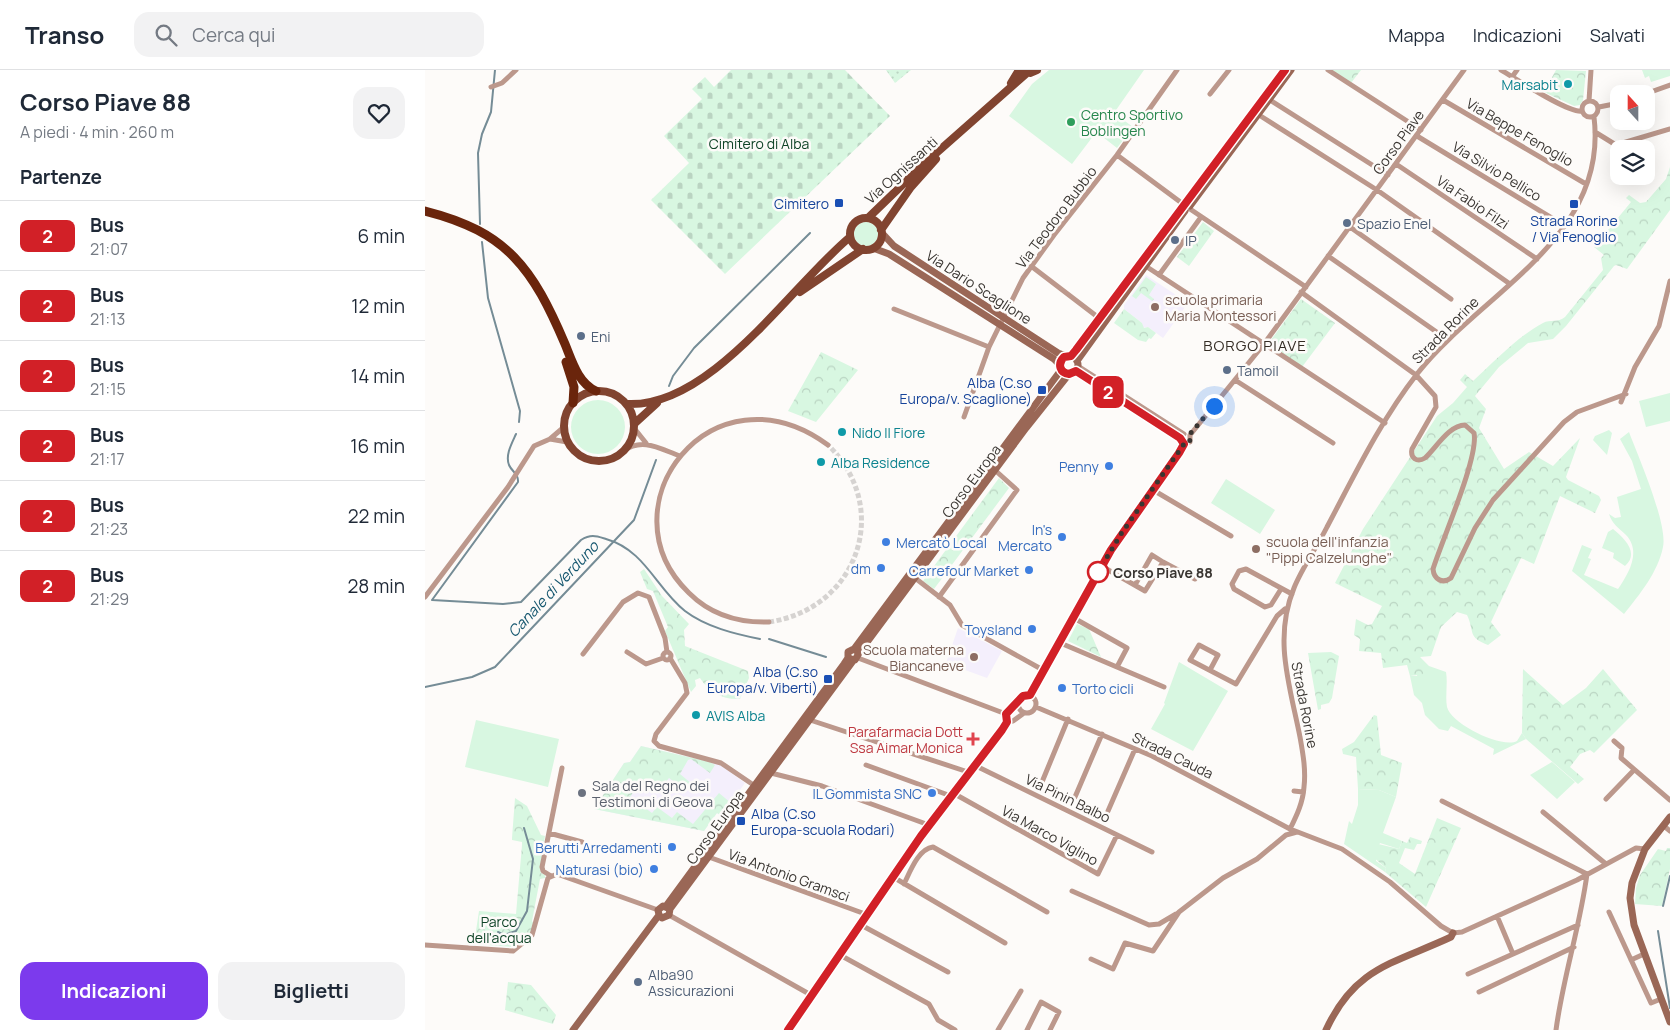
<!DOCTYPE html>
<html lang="it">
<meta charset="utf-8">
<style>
body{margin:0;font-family:Manrope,sans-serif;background:#f2f2f3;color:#1f2937;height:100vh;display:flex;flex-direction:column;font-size:19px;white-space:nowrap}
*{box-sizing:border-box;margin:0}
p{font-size:16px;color:#747a83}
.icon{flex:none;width:28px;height:28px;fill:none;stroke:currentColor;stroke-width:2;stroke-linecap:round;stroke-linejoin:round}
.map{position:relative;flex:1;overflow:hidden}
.details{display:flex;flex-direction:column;background:#fff;width:425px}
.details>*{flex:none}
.badge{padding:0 10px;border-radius:8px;font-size:18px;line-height:32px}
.needle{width:32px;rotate:339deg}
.buttons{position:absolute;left:1185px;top:15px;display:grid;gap:10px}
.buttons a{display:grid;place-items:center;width:45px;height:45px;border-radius:10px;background:#fff;box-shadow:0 5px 20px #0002;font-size:25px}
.you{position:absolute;width:25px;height:25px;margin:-12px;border:4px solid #fff;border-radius:50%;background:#1a73e8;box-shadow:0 0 0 8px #1a73e833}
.map>.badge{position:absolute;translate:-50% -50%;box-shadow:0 0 0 2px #fff}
h2{padding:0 20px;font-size:19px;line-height:45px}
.round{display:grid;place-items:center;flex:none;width:52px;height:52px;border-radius:15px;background:#f2f2f3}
.overview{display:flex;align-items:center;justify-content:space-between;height:85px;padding:0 20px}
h1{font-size:24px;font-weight:700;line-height:38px}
.primary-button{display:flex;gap:10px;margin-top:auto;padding:10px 20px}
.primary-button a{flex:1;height:58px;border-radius:15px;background:#7c3aed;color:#fff;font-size:20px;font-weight:700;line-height:58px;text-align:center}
.primary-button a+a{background:#f2f2f3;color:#1f2937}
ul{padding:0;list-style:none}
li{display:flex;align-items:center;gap:15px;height:70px;padding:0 20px;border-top:1px solid #e0e1e3}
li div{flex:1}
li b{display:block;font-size:19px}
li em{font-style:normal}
li .badge{min-width:55px;font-weight:700;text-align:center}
header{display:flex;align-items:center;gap:30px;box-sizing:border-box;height:70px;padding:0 25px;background:#fff;border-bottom:1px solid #e0e1e3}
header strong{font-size:24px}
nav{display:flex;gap:28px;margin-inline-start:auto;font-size:18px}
.search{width:350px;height:45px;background:#f2f2f3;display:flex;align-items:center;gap:12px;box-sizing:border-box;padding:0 18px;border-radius:15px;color:#747a83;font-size:19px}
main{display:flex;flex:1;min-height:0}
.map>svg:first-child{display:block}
.education{fill:#f4effc}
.grass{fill:#d8f7e1}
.forest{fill:url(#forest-crowns)}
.cemetery{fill:url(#cemetery-stones)}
.garden{fill:url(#garden-dots)}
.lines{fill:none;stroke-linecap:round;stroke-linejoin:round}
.stream{stroke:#758c96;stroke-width:2}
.street-tunnel{stroke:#d6d3d1;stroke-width:5;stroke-dasharray:5 2.5;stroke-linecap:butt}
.street{stroke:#bc988c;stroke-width:5}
.secondary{stroke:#9a6756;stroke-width:7}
.primary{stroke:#814430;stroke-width:8}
.highway{stroke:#6a250c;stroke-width:9}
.line-casing{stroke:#fff;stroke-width:11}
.line{stroke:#d22027;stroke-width:8}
.walk{stroke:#393531;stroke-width:5;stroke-dasharray:0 9}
.culture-dot{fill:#0f9aa8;stroke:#fdfbf9;stroke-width:2}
.leisure-dot{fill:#2e9e5b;stroke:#fdfbf9;stroke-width:2}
.transit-dot{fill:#1a4fb4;stroke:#fdfbf9;stroke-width:2}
.service-dot{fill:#5c6f8a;stroke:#fdfbf9;stroke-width:2}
.education-dot{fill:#8d6e63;stroke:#fdfbf9;stroke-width:2}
.shop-dot{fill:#3f7fe0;stroke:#fdfbf9;stroke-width:2}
.stop-dot{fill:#fff;stroke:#d22027;stroke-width:2.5}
.health-dot{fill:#e0444e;stroke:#fdfbf9;stroke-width:2}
.worship-dot{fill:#6b7280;stroke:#fdfbf9;stroke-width:2}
.labels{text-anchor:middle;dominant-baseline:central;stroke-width:5;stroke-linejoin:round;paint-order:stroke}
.culture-label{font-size:14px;fill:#0d838f;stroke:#fdfbf9;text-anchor:start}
.leisure-label{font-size:14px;fill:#27864d;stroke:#fdfbf9;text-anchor:start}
.street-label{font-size:14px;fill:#393531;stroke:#fdfbf9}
.park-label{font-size:14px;fill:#0f4427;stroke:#fdfbf9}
.transit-label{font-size:14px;fill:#164399;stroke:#fdfbf9;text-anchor:end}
.service-label{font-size:14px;fill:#4e5e75;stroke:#fdfbf9;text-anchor:start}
.education-label{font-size:14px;fill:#785e54;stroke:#fdfbf9;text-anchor:start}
.shop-label{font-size:14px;fill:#366cbe;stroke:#fdfbf9;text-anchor:end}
.stop-label{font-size:14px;font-weight:bold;fill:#393531;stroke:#fdfbf9;text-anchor:start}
.health-label{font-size:14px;fill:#be3a42;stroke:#fdfbf9;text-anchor:end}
.worship-label{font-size:14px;fill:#5b616d;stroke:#fdfbf9;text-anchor:start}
.neighbourhood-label{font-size:15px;letter-spacing:1px;fill:#342c24;stroke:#fdfbf9}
.water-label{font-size:15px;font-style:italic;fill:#16576f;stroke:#fdfbf9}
</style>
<header>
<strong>Transo</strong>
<div class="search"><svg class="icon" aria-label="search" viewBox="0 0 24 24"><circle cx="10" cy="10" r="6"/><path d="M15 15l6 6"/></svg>Cerca qui</div>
<nav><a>Mappa</a><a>Indicazioni</a><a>Salvati</a></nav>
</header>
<main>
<section class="details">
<div class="overview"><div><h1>Corso Piave 88</h1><p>A piedi · 4 min · 260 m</p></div><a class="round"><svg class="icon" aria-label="heart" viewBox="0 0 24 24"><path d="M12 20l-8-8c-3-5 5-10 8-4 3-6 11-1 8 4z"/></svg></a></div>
<h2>Partenze</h2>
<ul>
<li><span class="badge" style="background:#d22027;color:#fff">2</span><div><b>Bus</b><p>21:07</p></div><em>6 min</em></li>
<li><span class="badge" style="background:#d22027;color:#fff">2</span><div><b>Bus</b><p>21:13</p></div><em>12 min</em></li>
<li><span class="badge" style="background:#d22027;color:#fff">2</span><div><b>Bus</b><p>21:15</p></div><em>14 min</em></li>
<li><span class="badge" style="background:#d22027;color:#fff">2</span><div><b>Bus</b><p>21:17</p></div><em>16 min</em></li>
<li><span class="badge" style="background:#d22027;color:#fff">2</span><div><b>Bus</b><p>21:23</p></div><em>22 min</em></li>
<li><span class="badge" style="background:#d22027;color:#fff">2</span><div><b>Bus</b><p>21:29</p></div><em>28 min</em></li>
</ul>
<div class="primary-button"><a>Indicazioni</a><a>Biglietti</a></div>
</section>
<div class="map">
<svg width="1245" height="960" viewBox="0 0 1245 960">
<defs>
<pattern id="forest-crowns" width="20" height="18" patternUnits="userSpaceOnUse" patternTransform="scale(1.25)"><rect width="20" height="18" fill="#d8f7e1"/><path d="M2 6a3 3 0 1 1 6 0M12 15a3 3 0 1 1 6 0" fill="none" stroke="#bad4c2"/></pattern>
<pattern id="cemetery-stones" width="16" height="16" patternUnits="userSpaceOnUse" patternTransform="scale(1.25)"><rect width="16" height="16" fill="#d8f7e1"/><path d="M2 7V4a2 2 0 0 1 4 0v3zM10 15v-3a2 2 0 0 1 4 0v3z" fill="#bad4c2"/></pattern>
<pattern id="garden-dots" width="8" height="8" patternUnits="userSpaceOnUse" patternTransform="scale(1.25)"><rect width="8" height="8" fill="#d8f7e1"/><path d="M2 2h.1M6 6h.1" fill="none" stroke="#bad4c2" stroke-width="1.8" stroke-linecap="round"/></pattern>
</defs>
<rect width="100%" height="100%" fill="#fdfbf9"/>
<path class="education" d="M721,205L763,233L738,268L723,257L718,258L717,253L699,239V235Z
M533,558L577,581L562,608L521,593Z
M216,676L294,694L320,713L296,746L292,743L279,761L169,739L199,693L205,692Z"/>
<path class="grass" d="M624,0H719L689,43L708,57L692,78L674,64L669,65L647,94L584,46L607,14Z
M1217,0H1245V6L1226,12L1224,6L1220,8Z
M429 164a12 12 0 1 1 24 0a12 12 0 1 1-24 0Z
M1245,323V351L1221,357L1214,331Z
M146 357a27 27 0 1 1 54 0a27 27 0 1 1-54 0Z
M1184,360L1187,363L1182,385L1168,370L1170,366Z
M1204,362C1213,386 1243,454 1238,477C1233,502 1215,524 1199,544L1147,501L1157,475L1167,479L1163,488L1166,489L1159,505L1193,519C1203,504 1217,482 1201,465C1194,458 1187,454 1184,444L1190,448L1196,447L1192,427L1216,419L1207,391L1195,369Z
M801,409L850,440L835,464L786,433Z
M1188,459C1199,468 1215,483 1200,496L1188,488L1189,483L1177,478L1183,462Z
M995,587L1004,596L1021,602C1023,613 1020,626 1022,637C1026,654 1077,679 1092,671L1097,663L1101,669L1068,685L1069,679L1026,656L1023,661L1014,659L1000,645L997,633L989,625L985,606H992Z
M754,592L803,621L768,681L726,659L740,634L739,633Z
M51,650L134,669L123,717L40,697Z
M1127,692L1150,712L1132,729L1105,705Z
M933,719L954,720L971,727L958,763L977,771L974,779L955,773L951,782V791L961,798L960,802L919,774L924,751L927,754L933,735Z"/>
<path class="forest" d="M907,0H936L926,13Z
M1131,0L1161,1L1158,30L1155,35L1149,36L1119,22Z
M1245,97V140L1202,199L1191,195L1189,196L1141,256L1128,269L1103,273L1074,297L1050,326L1061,339L1054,358L1079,399L1104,382L1128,396L1155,368L1141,407L1143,410L1174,426L1176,430L1170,443L1135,426L1109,494L1096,488L1066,552L1076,565L1063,575C1042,567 1050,562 1042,545L1032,542L1016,557L1006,586L995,587L1001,604L985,606L982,595L958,598L956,583L934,581L935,569L929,565L931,549L943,555L947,554L957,536L910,513L938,459L1012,346L1028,333L1042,317L1035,310L1040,304L1048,311C1070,291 1092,267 1118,253C1125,249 1133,253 1140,247L1178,200L1176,188L1179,185L1169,177L1206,132L1201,128L1204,125L1215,133L1221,132L1241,109Z
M778,152L789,161L764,196L752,187Z
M721,207L731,214L724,225L729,229L727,231L716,223L711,229L707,226Z
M876,229L910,253L877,297L843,274Z
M699,239L717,253L719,258L723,257L731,263L726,269L724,268L721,272L713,270L689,253Z
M396,282L433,300L391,352L363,341Z
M574,408L584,418L509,519L498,511Z
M219,499L237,526L264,554L259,560L260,576L323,601L324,608L315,629C298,630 284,622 275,608L270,610L271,616L266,622L240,561L243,557L228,521L222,519L215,502Z
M652,554L664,559L676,587L643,571Z
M906,582L914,586L907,628L904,633L896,635V639L893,640L883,583Z
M1098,599L1138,635L1161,618L1178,599L1212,640L1169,683L1165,680L1155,684L1145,697L1159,709L1153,714L1101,669L1097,663Z
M949,645L952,646L956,685L977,693L971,727L954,720L933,719L931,687L918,684L917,679L929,672Z
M216,676L285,692L290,695L285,703L266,689L263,690L255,704L267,714L261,721L244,708L232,723L215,712L205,727L227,743L232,737L247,748L252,742L268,754L294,723L306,733L296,746L292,743L279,761L169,739L199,693L205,692Z
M90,728L102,736L116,765L120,766L115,798L116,803L120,805V808L115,809L107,851L109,854L107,863L89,877L49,874L54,841L91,844L97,775V772L87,770V768Z
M1012,748L1036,758L1001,837L960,802L961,798L948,787L951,782L946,777L949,773L974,779L977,771L982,773L985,767L997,771L996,774H992L989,780L980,778L974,793L990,804Z
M1242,778H1245V799L1237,836L1210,834L1211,818L1215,805L1233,779L1241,781Z
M83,912L106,915L131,945L128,954L80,940Z"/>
<path class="cemetery" d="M306,0H420L465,46L300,204L226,130L264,93L239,66L277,29L267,19L280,7L289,17Z"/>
<path class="garden" d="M461,0H486L470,13Z"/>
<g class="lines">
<path class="stream" d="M55,154L53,83L57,64L66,42L70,0
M57,172L63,228L95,341L94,352
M244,316L248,306L269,278L385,163
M91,364C87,373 80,385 84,395C87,402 94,404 93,412L7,530L78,534L96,532L156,470C166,464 171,466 181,469C220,480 231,518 260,541C281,557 310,564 335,569
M344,569L401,587
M0,617L47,607L70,597L209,450L231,390
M1238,836L1245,806
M1233,861L1245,938
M73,862L79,865L91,861L102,841L108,789L99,758"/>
<path class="street-tunnel" d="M344,552C433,539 468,438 403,375"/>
<path class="street" d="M903,0L996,60
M1076,0C1090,8 1144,44 1157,41
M1087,7L1092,0
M66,17L77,13L91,0
M785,24L804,0
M1220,24L1245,15
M845,30L963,105
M1018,30L1161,114
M1157 39a8 8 0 1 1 16 0a8 8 0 1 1-16 0Z
M1164,31L1166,0
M1174,37L1194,33
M834,45L952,120L1085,214
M1170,62L1191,75L1245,59
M992,66L1140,156
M692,85L758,134
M971,94L1112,189
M765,139L881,217
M925,157L1026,229
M903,186L1023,270
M719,195L960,353
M606,196L674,248
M734,205L776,147
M876,222L991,305L1010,326L1011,337L987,379C985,388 992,393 1000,388C1011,378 1024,355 1040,355L1049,363C1054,387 1017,470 1008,499C1009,510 1018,514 1026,508L1050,458L1068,430L1139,352L1152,342L1201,324
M469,239L564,277
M653,296L759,364
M651,301L755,368L759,374
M810,310L908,373
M1196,332L1210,297L1234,256L1245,211
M539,347L564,277L598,208L629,165L692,85L752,0
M209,358L221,373
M125,369L139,357
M198,381C218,367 235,379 255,386
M728,420L806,466
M738,492L770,509
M676,496L678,497L720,521L738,492L727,485L710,515
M490,508L525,535L537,555L618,600
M856,519L846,535L840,537L809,519L807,514L814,501L821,499L867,524
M0,527L83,417L109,376L125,369L142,372
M514,527L592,420L572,402
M647,547L702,578L692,597
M344,552C313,553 286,545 264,523C175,437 287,290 403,375
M633,572L739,617
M238 586a4 4 0 1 1 8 0a4 4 0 1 1-8 0Z
M202,582L221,594L238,588
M158,584L198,532L213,523L224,527L240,568L242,582
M245,588L260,613L262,623L231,664L229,671L234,676L296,693L330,716
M433,588L581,644
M785,600L793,585L774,575L765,590L811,614L852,546L860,539
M593 634a9 9 0 1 1 18 0a9 9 0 1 1-18 0Z
M605,625L686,480L759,374L765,372V365L839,274L1039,0
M611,637L727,686L865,759L917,779L965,812L1016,856L1028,863L1037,862L1152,810L1211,778L1220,779
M385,650L543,702
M582,652L588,651L599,643
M1189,671L1197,678L1196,688L1245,730
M441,695L526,726
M549,695L727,782
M346,703L397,716L504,755
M617,712L643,649
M869,721L878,722
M528,723L673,804L692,765
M650,727L677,664
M1181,729L1209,700
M1017,731L1162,804C1155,857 1138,907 1131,960
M683,741L710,679
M1118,742L1181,794
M1239,756L1245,761
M865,759C872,745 878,732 879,717C881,700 878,684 875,667C865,616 848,569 869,518C877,498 892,477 902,457C929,406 956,350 992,304C1055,223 1184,169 1169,47
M124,763L157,772
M281,786L443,845
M126,806L118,801L117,797L137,698
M468,807L580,873
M479,814C485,802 493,779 508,777L622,842
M647,821L724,855L734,854L751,844
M1184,842L1226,933L1236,929
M244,845L386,925
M1072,846L1088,884
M436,855L523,902
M0,875L88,881L107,865L123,808L132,804L233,840
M415,885L504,934L513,950L530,960
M666,889L688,899L700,873L728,881L754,842L798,808L832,789L861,765L872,762
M1206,890L1219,884
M1043,904L1153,855
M1054,922L1149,877
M363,960L496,766L577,660L582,652L581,644L593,631
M573,960L596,921
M602,960L616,932L634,942L625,960"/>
<path class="secondary" d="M761,132L859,0
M765,136L866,0
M457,163L469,176L633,283L641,286
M448,178L464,184L629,289L635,295
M635 295a9 9 0 1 1 18 0a9 9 0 1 1-18 0Z
M646,286L757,138
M652,291L760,141
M429,579L636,300
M434,583L601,358L644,304
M1245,747L1220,779L1207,813L1205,828L1209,855L1245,952
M241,836L419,594L423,588V582L429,579L434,583L430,590L423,588
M245,839L238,836L233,840L234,845L237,848L244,845L245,839L428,591
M148,960L234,845
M901,960C930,897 968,894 1026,867L1028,863"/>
<path class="primary" d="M598,1L605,3L612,0
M586,13L594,0
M425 164a16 16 0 1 1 32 0a16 16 0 1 1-32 0Z
M443,148L500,93L602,3
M456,160L486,117L511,89
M375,222L438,179
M139 356a35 35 0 1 1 70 0a35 35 0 1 1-70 0Z
M202,334C286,338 366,216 425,167
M209,354L232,333"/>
<path class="highway" d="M0,141C83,162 108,199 140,274C147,291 153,313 171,321
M141,292L149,317L148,333"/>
</g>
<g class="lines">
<defs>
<path id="line" d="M363,960L496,766L577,660L582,652L581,644L598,626L605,625L686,480L754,383L759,374L755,368L651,301L644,304C635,303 632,294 639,287L646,286L651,280L860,0"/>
</defs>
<use href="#line" class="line-casing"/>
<use href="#line" class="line"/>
<path class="walk" d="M673,502L696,464L759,374L765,372L764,365L789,336"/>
</g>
<g class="culture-dot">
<circle cx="1143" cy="14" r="5"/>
<circle cx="417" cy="362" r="5"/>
<circle cx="396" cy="392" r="5"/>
<circle cx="271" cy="645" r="5"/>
</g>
<circle class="leisure-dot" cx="646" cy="52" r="5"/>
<g class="transit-dot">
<rect x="409" y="128" width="10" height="10" rx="2.5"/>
<rect x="1144" y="129" width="10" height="10" rx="2.5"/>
<rect x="612" y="315" width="10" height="10" rx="2.5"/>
<rect x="398" y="604" width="10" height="10" rx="2.5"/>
<rect x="311" y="746" width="10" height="10" rx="2.5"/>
</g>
<g class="service-dot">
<circle cx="922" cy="153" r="5"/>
<circle cx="750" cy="170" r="5"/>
<circle cx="156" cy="266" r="5"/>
<circle cx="802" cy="300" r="5"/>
<circle cx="213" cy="912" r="5"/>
</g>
<g class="education-dot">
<circle cx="730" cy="237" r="5"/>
<circle cx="831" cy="479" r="5"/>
<circle cx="549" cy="587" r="5"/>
</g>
<g class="shop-dot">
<circle cx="684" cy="396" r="5"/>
<circle cx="637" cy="467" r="5"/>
<circle cx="461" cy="472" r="5"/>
<circle cx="456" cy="498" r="5"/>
<circle cx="604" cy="500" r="5"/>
<circle cx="607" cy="559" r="5"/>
<circle cx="637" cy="618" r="5"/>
<circle cx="507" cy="723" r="5"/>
<circle cx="247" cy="777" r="5"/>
<circle cx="229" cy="799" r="5"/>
</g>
<circle class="stop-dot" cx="673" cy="502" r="10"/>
<path class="health-dot" d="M545.5 661.5h5v5h5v5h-5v5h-5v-5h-5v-5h5z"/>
<circle class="worship-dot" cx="157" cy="723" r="5"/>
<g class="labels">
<g class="culture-label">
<text x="1133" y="14" text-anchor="end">Marsabit</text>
<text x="427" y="362">Nido Il Fiore</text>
<text x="406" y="392">Alba Residence</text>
<text x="281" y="645">AVIS Alba</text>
</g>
<g class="leisure-label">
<text x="656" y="44">Centro Sportivo<tspan x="656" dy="16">Boblingen</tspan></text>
</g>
<g class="street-label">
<text transform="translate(1095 62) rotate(30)">Via Beppe Fenoglio</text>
<text transform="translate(973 72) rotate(-54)">Corso Piave</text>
<text transform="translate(476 100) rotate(-42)">Via Ognissanti</text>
<text transform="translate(1072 101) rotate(31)">Via Silvio Pellico</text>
<text transform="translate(1048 132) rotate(34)">Via Fabio Filzi</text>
<text transform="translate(631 147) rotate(-53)">Via Teodoro Bubbio</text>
<text transform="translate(554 217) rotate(33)">Via Dario Scaglione</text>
<text transform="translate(1020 260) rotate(-45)">Strada Rorine</text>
<text transform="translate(546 411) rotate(-53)">Corso Europa</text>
<text transform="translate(880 635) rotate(79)">Strada Rorine</text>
<text transform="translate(748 685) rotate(26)">Strada Cauda</text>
<text transform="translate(643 728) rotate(26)">Via Pinin Balbo</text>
<text transform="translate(290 757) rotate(-54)">Corso Europa</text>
<text transform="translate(625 765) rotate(29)">Via Marco Viglino</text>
<text transform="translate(364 805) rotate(20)">Via Antonio Gramsci</text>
</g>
<g class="park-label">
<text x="334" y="73">Cimitero di Alba</text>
<text x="74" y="851">Parco<tspan x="74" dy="16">dell'acqua</tspan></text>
</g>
<g class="transit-label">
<text x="404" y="133">Cimitero</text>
<text x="1149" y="150" text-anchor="middle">Strada Rorine<tspan x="1149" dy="16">/ Via Fenoglio</tspan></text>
<text x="607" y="312">Alba (C.so<tspan x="607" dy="16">Europa/v. Scaglione)</tspan></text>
<text x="393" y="601">Alba (C.so<tspan x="393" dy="16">Europa/v. Viberti)</tspan></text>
<text x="326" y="743" text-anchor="start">Alba (C.so<tspan x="326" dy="16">Europa-scuola Rodari)</tspan></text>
</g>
<g class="service-label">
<text x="932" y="153">Spazio Enel</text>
<text x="760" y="170">IP</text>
<text x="166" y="266">Eni</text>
<text x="812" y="300">Tamoil</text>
<text x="223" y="904">Alba90<tspan x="223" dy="16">Assicurazioni</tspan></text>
</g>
<g class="education-label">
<text x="740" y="229">scuola primaria<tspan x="740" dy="16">Maria Montessori</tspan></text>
<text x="841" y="471">scuola dell'infanzia<tspan x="841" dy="16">"Pippi Calzelunghe"</tspan></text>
<text x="539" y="579" text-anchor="end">Scuola materna<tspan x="539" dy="16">Biancaneve</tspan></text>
</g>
<g class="shop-label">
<text x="674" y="396">Penny</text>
<text x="627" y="459">In's<tspan x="627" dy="16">Mercato</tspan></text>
<text x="471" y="472" text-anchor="start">Mercatò Local</text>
<text x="446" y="498">dm</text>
<text x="594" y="500">Carrefour Market</text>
<text x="597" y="559">Toysland</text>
<text x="647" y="618" text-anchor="start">Torto cicli</text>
<text x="497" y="723">IL Gommista SNC</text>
<text x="237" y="777">Berutti Arredamenti</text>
<text x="219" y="799">Naturasi (bio)</text>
</g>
<g class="stop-label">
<text x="688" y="502">Corso Piave 88</text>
</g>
<g class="health-label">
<text x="538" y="661">Parafarmacia Dott<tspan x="538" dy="16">Ssa Aimar Monica</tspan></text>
</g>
<g class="worship-label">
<text x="167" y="715">Sala del Regno dei<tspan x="167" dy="16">Testimoni di Geova</tspan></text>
</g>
<g class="neighbourhood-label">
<text x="830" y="275">BORGO PIAVE</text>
</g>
<g class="water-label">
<text transform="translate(128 519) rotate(-47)">Canale di Verduno</text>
</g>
</g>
</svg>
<div class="buttons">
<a><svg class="needle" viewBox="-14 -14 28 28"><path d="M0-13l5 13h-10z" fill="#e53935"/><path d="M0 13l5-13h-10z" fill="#747a83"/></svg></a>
<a><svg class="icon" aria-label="layers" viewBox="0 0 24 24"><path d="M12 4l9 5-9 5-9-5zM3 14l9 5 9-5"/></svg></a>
</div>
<div class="you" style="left:789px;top:336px"></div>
<b class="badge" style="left:683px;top:322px;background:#d22027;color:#fff">2</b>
</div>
</main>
